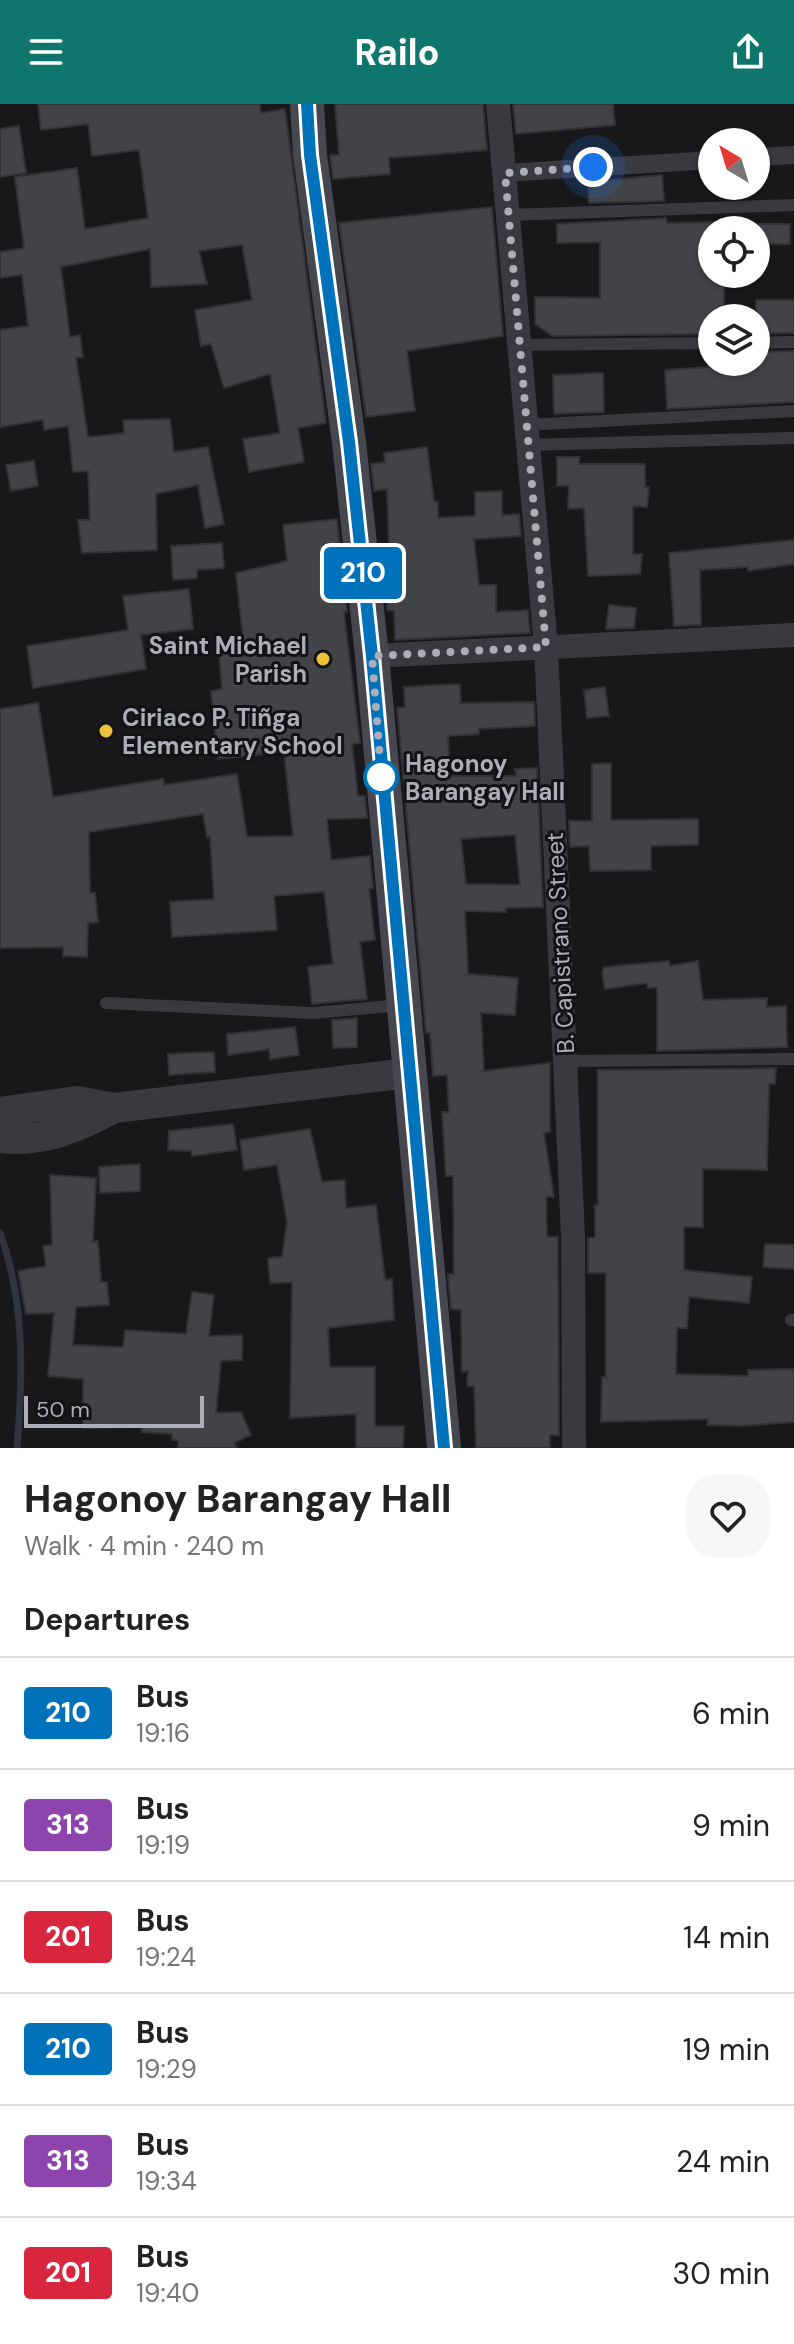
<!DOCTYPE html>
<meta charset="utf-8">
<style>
body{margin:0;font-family:"DM Sans",sans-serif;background:#f6f6f6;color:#222;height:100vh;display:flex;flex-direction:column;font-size:30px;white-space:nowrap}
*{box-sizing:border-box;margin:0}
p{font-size:26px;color:#767676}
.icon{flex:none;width:44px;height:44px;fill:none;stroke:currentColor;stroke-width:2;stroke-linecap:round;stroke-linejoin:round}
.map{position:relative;height:1344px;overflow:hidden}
.side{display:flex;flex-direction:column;background:#fff;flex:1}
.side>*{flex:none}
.badge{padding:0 16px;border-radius:6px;font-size:28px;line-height:52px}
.needle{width:52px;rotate:322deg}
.controls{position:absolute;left:698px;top:24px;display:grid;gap:16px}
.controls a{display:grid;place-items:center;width:72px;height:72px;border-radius:50%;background:#fff;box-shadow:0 2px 6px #0004;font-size:40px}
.scale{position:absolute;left:24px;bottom:20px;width:180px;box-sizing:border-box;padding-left:8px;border:4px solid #abaeb9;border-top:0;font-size:22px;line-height:28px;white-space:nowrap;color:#abaeb9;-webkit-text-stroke:6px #131315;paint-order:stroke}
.you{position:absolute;width:40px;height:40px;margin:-20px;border:6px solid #fff;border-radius:50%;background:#1a73e8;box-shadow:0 0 0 12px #1a73e833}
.map>.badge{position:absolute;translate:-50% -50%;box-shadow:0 0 0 4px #fff}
h2{padding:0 24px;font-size:30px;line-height:72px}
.round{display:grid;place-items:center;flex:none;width:84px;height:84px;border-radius:32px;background:#f6f6f6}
.headline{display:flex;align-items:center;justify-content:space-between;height:136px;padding:0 24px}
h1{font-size:38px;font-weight:800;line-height:60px}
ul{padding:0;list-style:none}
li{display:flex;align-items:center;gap:24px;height:112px;padding:0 24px;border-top:2px solid #e0e0e0}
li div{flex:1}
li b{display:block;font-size:30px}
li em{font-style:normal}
li .badge{min-width:88px;font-weight:700;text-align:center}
header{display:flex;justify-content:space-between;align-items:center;height:104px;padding:0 24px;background:#0f766e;color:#fff;font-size:36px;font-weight:800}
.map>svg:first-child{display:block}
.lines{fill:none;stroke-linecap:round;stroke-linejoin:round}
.stream{stroke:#2e353e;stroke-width:7}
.building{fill:#424347;stroke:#323236;stroke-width:2;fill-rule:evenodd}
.service{stroke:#39393f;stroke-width:12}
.pedestrian{stroke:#39393f;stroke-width:18}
.minor{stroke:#39393f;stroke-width:24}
.tertiary{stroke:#39393f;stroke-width:30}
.secondary{stroke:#47484f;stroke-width:34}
.line-casing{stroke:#fff;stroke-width:18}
.line{stroke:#0072bc;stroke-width:12}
.walk{stroke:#abaeb9;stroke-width:8;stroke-dasharray:0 14.4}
.poi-dot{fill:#ecc13e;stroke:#131315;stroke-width:3}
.stop-dot{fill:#fff;stroke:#0072bc;stroke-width:4}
.labels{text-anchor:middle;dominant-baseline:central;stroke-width:6;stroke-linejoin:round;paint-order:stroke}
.poi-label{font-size:24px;font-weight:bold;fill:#abaeb9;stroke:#131315;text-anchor:end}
.stop-label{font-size:24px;font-weight:bold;fill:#abaeb9;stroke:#131315;text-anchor:start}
.street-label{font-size:24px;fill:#abaeb9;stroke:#131315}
</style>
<header><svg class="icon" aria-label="menu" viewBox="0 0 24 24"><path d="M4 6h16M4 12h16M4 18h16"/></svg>Railo<svg class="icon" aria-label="share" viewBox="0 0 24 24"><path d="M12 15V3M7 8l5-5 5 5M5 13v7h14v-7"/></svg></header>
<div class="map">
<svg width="794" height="1344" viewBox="0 0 794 1344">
<rect width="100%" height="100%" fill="#18181a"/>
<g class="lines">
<path class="stream" d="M0,1129C25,1196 23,1273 17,1344"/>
</g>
<path class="building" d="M38,0H260L261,9L285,5L326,319L298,324L304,358L249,368L243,335L280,329L270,270L224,284L211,240L201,242L195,206L252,196L242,141L199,147L207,180L151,183L150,145L61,163L70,233L80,231L83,253L76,254L88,333L124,329L123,316L170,315L174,348L208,343L224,420L205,424L198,381L156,390L157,446L82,449L78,416H90L88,367L73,368L68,322L44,326L43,316L0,323V226L28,222L22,171L0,174V148L24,144L15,73L77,64L85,125L148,114L139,46L92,52L88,20L41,26Z
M335,0H483L487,46L389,54L390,70L333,75L330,51H339Z
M513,0H613L615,21L516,30Z
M19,22L26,69L0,73V25Z
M662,71L664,97L589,99L588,78Z
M492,103L503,232L407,247L415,307L366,313L339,119Z
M666,114L667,119L712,118V170H724V214H712V230L552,232L535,220V193L600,194V138L557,139V120Z
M756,120H790V140H756Z
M756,196H794V229L756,230Z
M794,247V298L667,305L665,266L756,260V248Z
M603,269L604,308L554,310L553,271Z
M427,343L434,398H438V414L475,412V388L502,387V411L519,410L521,432L474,435L479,481H496V508L528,506L530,529L395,536L394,507L387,506V481H398L394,441H389L387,385L374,387L371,360L385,358L384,349Z
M557,353H579V360H645V383H649L647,403L633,402V450H642L640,470L588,472L584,404L568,405L569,382H557Z
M34,357L38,382L11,387L6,361Z
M337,415L347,508H344L360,639L352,640L358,692H365L367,714L327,715L331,756L370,752L373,784L369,785L375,836L360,838L367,895L312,900L308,863L333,860L324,788L274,792L277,826L172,833L170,798L214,795L210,732L207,733L203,710L89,728L90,789H95L98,818L88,819L87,853L63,852V843L0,844V605L38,599L53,693L163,675L164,681L237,670L247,733L293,732L284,648L218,655L211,587L222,585L219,548L244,545L236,469L287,457L283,421Z
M794,436V460L748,467V463L700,466L701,521L674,522L669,449Z
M222,439L224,464L197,466V474L173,476L171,442Z
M189,485L193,525L141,531L146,565L33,584L27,542L128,526L123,492Z
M609,501L636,504L634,524L606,525Z
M460,580L461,599L534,598L535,622L479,625V630L448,632L450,672H516L515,665L537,664L543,803L506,804V808L465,807L468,870L518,874L515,911L481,909L484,967L550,959V1028L544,1029L554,1093H546L547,1133H558L559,1331H550V1344H476L474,1282H467L468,1267L462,1268L461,1206L451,1205L448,1170H454L453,1072H446L442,1008H449L447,971L433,972L430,929H426L397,604L405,603L404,583ZM515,731L520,781L466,780L461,735Z
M605,583L609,612L587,614L584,586Z
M611,659V716L698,715V741L651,742V766L590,767L589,742L570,743L569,717H592V660Z
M669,857L670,862L698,857L703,896L767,894V903L786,902L787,943L657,947V883L648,884L647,879L605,885L602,869L604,863Z
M357,914V943L333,944L332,916Z
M295,923L299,951L270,955L269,945L228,951L227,930Z
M214,948L215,968L169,971L168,950Z
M776,964L775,980H769L767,1066L703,1065V1123H684V1166L752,1173L749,1199L689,1193L687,1224H677L676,1270L748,1272V1266L794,1265V1318L740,1322L707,1321L708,1315L601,1318L602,1273H606V1169H588V1134H595V1101H598V966Z
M233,1020L237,1046L192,1052L191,1047L168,1046L169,1027Z
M310,1025L322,1078L345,1076L346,1104L376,1101L385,1176L392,1175L394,1216L328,1224L330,1263H375V1322H404L403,1344H356V1310L290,1314L292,1178L270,1179L268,1154L282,1153L287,1118L277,1061L244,1066L240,1036Z
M140,1060V1087L100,1089L99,1063Z
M50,1071L96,1074L93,1138L98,1137L101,1178H107L109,1201L76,1203L73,1241L123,1243L125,1226L186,1230L192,1188L214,1191L209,1232L242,1231V1256L221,1257L216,1309L241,1308L251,1331L234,1339L237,1344H178V1337L172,1336V1330L142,1328V1323L83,1324V1275L48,1272L54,1209L26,1210L18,1167L46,1162L43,1142L52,1141Z
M765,1140L794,1141V1165L763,1163Z"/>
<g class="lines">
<path class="service" d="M509,111L794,101
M756,239L794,238
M519,241L712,239
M525,321L794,307
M526,341L794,334
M106,899L313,909L402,901
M566,957L794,955
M791,1216H794"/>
<path class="pedestrian" d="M756,53L794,51
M505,69L712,56"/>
<path class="minor" d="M498,0L546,543L573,1132L574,1344
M372,552L794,531"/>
<path class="tertiary" d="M0,1008L77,997L114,1004L408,969
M0,1034C42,1039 78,1024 114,1004"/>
<path class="secondary" d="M307,0L310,51L349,338L372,552L444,1344"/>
</g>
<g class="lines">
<defs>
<path id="line" d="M307,0L310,51L349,338L372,552L444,1344"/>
</defs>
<use href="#line" class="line-casing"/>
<use href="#line" class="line"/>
<path class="walk" d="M381,673L382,681L372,552L546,543L505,69L593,63"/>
</g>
<g class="poi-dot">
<circle cx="323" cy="555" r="8"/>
<circle cx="106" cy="627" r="8"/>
</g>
<circle class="stop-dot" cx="381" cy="673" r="16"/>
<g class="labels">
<g class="poi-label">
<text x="307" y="541">Saint Michael<tspan x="307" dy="28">Parish</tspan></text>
<text x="122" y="613" text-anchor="start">Ciriaco P. Tiñga<tspan x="122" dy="28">Elementary School</tspan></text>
</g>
<g class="stop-label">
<text x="405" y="659">Hagonoy<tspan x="405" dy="28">Barangay Hall</tspan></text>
</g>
<g class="street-label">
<text transform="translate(560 839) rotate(-93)">B. Capistrano Street</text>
</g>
</g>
</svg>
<div class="controls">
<a><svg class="needle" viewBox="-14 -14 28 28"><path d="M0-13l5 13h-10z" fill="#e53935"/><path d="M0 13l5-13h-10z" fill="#767676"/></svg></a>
<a><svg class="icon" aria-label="locate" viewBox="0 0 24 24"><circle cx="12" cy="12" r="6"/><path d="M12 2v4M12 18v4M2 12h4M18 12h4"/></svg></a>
<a><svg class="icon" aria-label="layers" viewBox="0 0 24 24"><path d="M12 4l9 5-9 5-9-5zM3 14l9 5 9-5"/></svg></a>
</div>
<div class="scale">50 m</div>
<div class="you" style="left:593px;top:63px"></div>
<b class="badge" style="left:363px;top:469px;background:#0072bc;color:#fff">210</b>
</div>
<section class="side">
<div class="headline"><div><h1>Hagonoy Barangay Hall</h1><p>Walk · 4 min · 240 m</p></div><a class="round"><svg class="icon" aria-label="heart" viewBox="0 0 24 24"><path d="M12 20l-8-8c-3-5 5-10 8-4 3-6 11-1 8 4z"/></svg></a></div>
<h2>Departures</h2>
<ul>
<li><span class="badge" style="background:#0072bc;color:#fff">210</span><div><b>Bus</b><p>19:16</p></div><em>6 min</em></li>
<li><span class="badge" style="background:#8e44ad;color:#fff">313</span><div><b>Bus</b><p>19:19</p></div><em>9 min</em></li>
<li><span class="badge" style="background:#d7263d;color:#fff">201</span><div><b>Bus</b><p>19:24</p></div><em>14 min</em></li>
<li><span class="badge" style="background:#0072bc;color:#fff">210</span><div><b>Bus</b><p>19:29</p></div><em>19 min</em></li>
<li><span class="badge" style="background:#8e44ad;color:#fff">313</span><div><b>Bus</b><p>19:34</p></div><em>24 min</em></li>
<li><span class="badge" style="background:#d7263d;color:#fff">201</span><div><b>Bus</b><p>19:40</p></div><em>30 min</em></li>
</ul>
</section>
